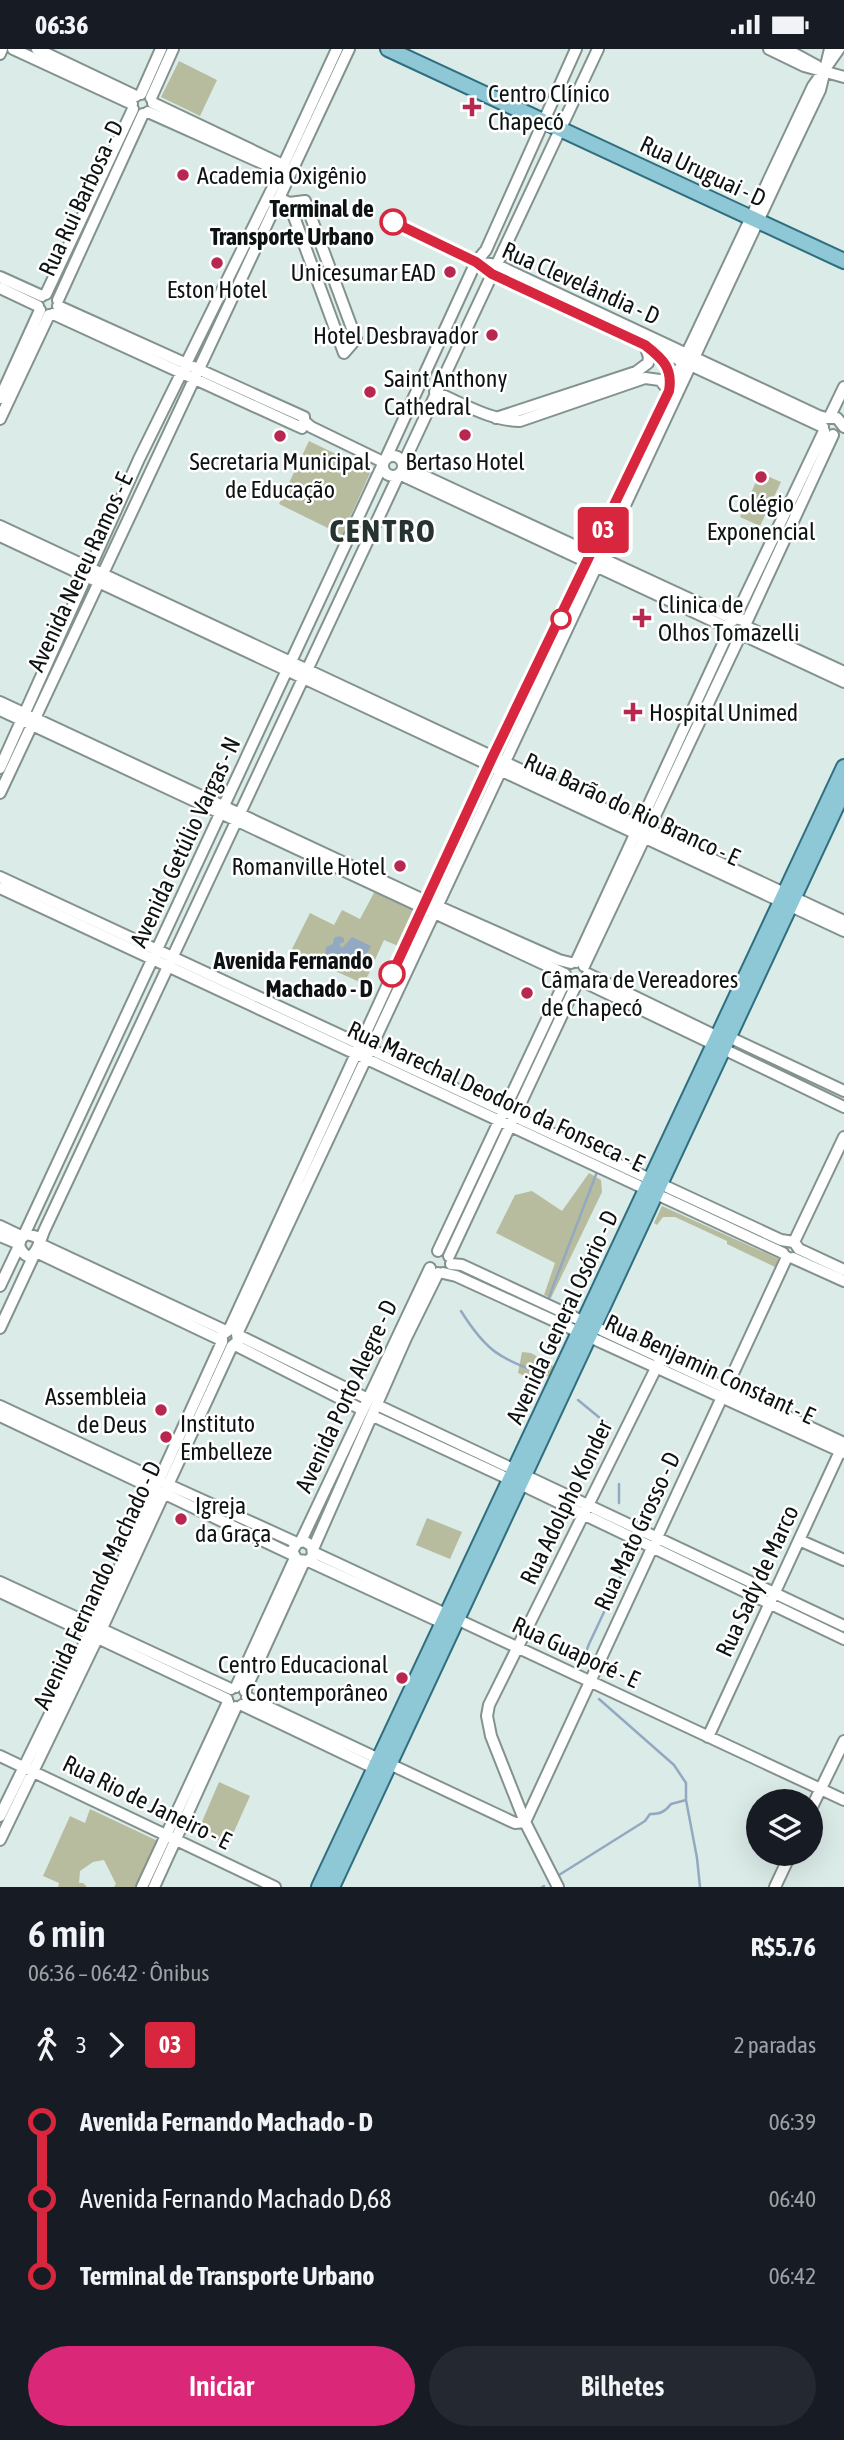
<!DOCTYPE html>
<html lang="pt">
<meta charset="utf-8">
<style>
body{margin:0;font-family:"Asap Condensed",sans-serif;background:#242831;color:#f1f3f6;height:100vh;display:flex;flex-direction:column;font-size:26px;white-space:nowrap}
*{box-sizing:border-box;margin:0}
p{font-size:23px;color:#9ea1a6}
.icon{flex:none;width:38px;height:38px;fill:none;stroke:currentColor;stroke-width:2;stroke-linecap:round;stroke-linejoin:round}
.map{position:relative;height:1838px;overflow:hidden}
.sheet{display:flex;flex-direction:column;background:#171b24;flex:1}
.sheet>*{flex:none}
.badge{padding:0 14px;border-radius:5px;font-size:24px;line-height:46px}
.buttons{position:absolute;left:746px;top:1740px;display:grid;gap:14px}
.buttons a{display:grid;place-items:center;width:77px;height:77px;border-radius:50%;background:#171b24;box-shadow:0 7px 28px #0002;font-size:35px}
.map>.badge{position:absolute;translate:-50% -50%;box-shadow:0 0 0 4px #fff}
.legs{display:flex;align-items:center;gap:10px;height:77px;padding:0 28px;font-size:23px}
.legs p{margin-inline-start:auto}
.summary{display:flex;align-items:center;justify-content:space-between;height:119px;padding:0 28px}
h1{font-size:38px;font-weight:600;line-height:52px}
.cta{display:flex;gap:14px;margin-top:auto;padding:14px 28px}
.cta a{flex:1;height:80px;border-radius:42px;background:#db2777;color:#fff;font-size:28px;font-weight:600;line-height:80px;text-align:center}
.cta a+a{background:#242831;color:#f1f3f6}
ul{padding:0 28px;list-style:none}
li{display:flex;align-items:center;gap:24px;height:77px;font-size:26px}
li i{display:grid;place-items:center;width:10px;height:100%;margin:0 9px;background:currentColor}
li i::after{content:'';width:18px;height:18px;margin:-9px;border:5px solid;border-radius:50%;background:#171b24}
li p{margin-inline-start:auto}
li:first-child i{background:linear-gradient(#0000 50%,currentColor 0)}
li:last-child i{background:linear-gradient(currentColor 50%,#0000 0)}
.status{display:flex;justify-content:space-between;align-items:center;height:49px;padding:0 35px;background:#171b24;direction:ltr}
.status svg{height:19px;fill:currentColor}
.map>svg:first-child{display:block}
.green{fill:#b7bc9e}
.water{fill:#93a9c2}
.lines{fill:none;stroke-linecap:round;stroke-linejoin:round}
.stream{stroke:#93a9c2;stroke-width:2.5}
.minor-casing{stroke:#83928f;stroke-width:14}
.major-casing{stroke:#306f7f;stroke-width:18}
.minor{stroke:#fff;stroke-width:10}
.major{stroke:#8ec7d5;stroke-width:14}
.line-1-casing{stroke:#fff;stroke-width:16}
.line-1{stroke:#d7263d;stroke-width:10}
.poi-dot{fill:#b8274f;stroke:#fff;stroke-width:2.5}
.stop-1-dot{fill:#fff;stroke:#d7263d;stroke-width:3.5}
.labels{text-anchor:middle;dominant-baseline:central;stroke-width:5;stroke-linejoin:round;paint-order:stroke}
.poi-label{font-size:24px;fill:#0d1312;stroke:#fff;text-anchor:start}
.street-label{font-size:24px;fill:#0d1312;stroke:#fff}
.stop-label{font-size:24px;font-weight:bold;fill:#0d1312;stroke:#fff;text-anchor:end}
.district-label{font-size:32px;font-weight:bold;letter-spacing:2px;fill:#263331;stroke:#fff}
</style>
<div class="status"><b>06:36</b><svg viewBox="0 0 49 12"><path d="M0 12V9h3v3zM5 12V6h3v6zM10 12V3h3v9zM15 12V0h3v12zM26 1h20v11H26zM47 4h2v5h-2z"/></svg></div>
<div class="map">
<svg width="844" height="1838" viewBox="0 0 844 1838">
<rect width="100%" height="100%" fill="#dbebe8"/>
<path class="green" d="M179,12L217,31L200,67L161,48Z
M309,392L371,422L342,486L279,455Z
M760,424L781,433L760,477L740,468Z
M375,842L415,861L398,897L384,891L364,935L291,902L310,864L334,876L342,861L360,870Z
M589,1124L601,1131L602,1143L551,1249L544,1246L555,1214L496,1184L515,1146L532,1142L562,1162Z
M662,1157L779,1210L775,1218L727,1195V1192L675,1168H663L657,1176L654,1174Z
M522,1303L531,1304L555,1318L550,1327L541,1328L532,1331L518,1324Z
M427,1469L462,1483L450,1510L416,1496Z
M219,1733L250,1747L228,1796L198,1782Z
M90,1760L160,1793L139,1838H114L116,1835L104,1811L93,1813L80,1822L79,1834H83L87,1838H58L59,1834L43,1827L70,1767L85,1774Z"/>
<path class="water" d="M339,887L344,889V893L339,895L342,899L352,888L371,897L358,921L337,912L328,911L325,907L326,898L333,895L334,889Z"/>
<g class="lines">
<path class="stream" d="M549,1248L597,1123
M461,1262C486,1302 500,1310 543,1325
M578,1351L612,1379
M619,1435V1454
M581,1616L589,1595L627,1514V1498
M599,1650L674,1716L686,1734V1751L697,1809L700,1838
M559,1826L645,1772L650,1765C660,1765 665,1763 671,1755L686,1751
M542,1838L544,1837"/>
<defs>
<path id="minor" d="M13,0L132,55
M37,0L136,47
M769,0L804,17L844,28
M786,0L817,17
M0,5L2,0
M141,45L161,0
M151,49L173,0
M153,54L283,116L286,120
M148,63L284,124
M279,149L289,154L344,304L356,290L305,152L289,154
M476,213L497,216L819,367L826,369H837L844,378
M487,221L823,378
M0,228L42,247
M0,239L38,257
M46,245L133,60
M58,251L143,65
M58,257L304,368V372L311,378L383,413
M53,265L302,379L304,372
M435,343C462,354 491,372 520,372L645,329L660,331L669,342
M0,349L40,261
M830,367L844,338
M496,369L636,323L648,314L649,308L645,296
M0,370L49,266
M383 417a10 10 0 1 1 20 0a10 10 0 1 1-20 0Z
M386,409L476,213L486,201L576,0
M403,415L598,0
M403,417L733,570
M399,425L728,579
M0,477L844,872
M0,487L844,882
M735,569L744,571L747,578L743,586L735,587
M746,574L833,386
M729,575L735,569L824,382
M747,578L844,623
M743,586L844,633
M0,653L426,852L559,911L571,914
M0,661L565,925
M0,719L139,410L276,132L337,0
M0,744L349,0
M0,828L781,1191L794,1193L799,1200L844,1221
M0,839L783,1204
M576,913L729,582
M584,917L740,587
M588,925L718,988H729L844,1042
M584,933L844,1058
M0,1177L23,1188
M24,1186L382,417
M0,1187L19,1195
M794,1193L844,1088
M40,1194L37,1188L27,1185L21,1189L19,1197C32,1223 40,1192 44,1182L399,425
M40,1195L226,1282
M438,1202L566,930
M36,1203L221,1291
M449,1207L576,936
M793,1209L844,1232
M451,1215L462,1216L844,1394
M443,1224L456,1227L844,1404
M0,1237L19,1197
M0,1279L35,1204
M238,1286L368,1350
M235,1296L363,1361
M377,1356L515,1421
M0,1357L158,1431
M0,1367L154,1440
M373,1367L511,1431
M524,1426L844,1577
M167,1435L297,1494
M520,1435L844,1590
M163,1444L293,1506
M799,1491L844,1511
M301,1492L430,1219
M313,1500L406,1289L438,1224
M313,1503L844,1751
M308,1512L313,1507L312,1497L304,1492L297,1494L292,1502L297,1511L308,1512L449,1577
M0,1533L231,1640
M0,1543L227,1650
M236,1638L295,1509
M245,1642L304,1513
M247,1648L515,1774L525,1773
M242,1656L374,1719L380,1717
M708,1688L842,1398
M0,1707L275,1838
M810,1762L844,1692
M0,1767L89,1585L222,1293V1286L229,1281L492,709L595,499L813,37L839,0
M525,1773L787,1208
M0,1791L97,1590L232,1297L238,1292L237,1285L789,106L820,41L830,0
M142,1838L228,1653
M154,1838L236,1658
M558,1838L525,1773L491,1687L487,1667L489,1656L661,1309
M775,1838L791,1804"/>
<path id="major" d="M388,0L844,212
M319,1838L844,718
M332,1838L844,741"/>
</defs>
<use href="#minor" class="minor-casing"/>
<use href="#major" class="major-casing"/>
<use href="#minor" class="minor"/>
<use href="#major" class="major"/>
</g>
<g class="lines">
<defs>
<path id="line-1" d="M392,925L492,709L669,342C673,319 663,310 645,296L492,225L476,213L393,173"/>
</defs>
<use href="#line-1" class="line-1-casing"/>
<use href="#line-1" class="line-1"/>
</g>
<g class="poi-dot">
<path d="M468.5 47.5h7v7h7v7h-7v7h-7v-7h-7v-7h7z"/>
<circle cx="183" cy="126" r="7"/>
<circle cx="217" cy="214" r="7"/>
<circle cx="450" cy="223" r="7"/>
<circle cx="492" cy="286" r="7"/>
<circle cx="370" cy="343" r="7"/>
<circle cx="465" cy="386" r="7"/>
<circle cx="280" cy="387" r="7"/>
<circle cx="761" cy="428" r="7"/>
<path d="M638.5 558.5h7v7h7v7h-7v7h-7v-7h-7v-7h7z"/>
<path d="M629.5 652.5h7v7h7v7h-7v7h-7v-7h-7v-7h7z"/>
<circle cx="400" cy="817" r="7"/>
<circle cx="527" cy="944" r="7"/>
<circle cx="161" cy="1361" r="7"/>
<circle cx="166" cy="1388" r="7"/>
<circle cx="181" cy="1470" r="7"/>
<circle cx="402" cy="1629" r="7"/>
</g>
<g class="stop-1-dot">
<circle cx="393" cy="173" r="12"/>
<circle cx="561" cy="570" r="9"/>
<circle cx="392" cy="925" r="12"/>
</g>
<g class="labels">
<g class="poi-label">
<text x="488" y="44">Centro Clínico<tspan x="488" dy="28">Chapecó</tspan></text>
<text x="197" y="126">Academia Oxigênio</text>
<text x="436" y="223" text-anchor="end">Unicesumar EAD</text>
<text x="217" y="240" text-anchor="middle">Eston Hotel</text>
<text x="478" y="286" text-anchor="end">Hotel Desbravador</text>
<text x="384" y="329">Saint Anthony<tspan x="384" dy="28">Cathedral</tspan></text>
<text x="280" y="412" text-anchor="middle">Secretaria Municipal<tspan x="280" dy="28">de Educação</tspan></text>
<text x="465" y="412" text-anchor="middle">Bertaso Hotel</text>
<text x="761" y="454" text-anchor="middle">Colégio<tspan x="761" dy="28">Exponencial</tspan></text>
<text x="658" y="555">Clinica de<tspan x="658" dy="28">Olhos Tomazelli</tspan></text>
<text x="649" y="663">Hospital Unimed</text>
<text x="386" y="817" text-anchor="end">Romanville Hotel</text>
<text x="541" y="930">Câmara de Vereadores<tspan x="541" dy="28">de Chapecó</tspan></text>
<text x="147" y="1347" text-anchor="end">Assembleia<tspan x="147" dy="28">de Deus</tspan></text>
<text x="180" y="1374">Instituto<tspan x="180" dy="28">Embelleze</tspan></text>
<text x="195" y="1456">Igreja<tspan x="195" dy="28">da Graça</tspan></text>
<text x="388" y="1615" text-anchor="end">Centro Educacional<tspan x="388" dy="28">Contemporâneo</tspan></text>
</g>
<g class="street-label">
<text transform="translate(703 122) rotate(25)">Rua Uruguai - D</text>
<text transform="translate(81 149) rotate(-65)">Rua Rui Barbosa - D</text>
<text transform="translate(581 234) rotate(24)">Rua Clevelândia - D</text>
<text transform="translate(80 523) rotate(-65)">Avenida Nereu Ramos - E</text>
<text transform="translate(632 760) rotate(25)">Rua Barão do Rio Branco - E</text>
<text transform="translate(185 793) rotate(-65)">Avenida Getúlio Vargas - N</text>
<text transform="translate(496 1047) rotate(25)">Rua Marechal Deodoro da Fonseca - E</text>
<text transform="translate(562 1268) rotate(-65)">Avenida General Osório - D</text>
<text transform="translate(710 1320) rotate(25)">Rua Benjamin Constant - E</text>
<text transform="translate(346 1347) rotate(-65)">Avenida Porto Alegre - D</text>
<text transform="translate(566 1453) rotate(-64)">Rua Adolpho Konder</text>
<text transform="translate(637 1482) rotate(-65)">Rua Mato Grosso - D</text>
<text transform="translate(757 1532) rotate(-65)">Rua Sady de Marco</text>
<text transform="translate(97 1536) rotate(-65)">Avenida Fernando Machado - D</text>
<text transform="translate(576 1603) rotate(25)">Rua Guaporé - E</text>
<text transform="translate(147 1753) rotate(26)">Rua Rio de Janeiro - E</text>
</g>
<g class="stop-label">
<text x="374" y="159">Terminal de<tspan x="374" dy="28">Transporte Urbano</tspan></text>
<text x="373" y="911">Avenida Fernando<tspan x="373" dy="28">Machado - D</tspan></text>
</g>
<g class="district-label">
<text x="383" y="481">CENTRO</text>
</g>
</g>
</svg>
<div class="buttons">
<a><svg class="icon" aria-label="layers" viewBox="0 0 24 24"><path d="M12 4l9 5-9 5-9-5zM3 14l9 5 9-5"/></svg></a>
</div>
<b class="badge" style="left:603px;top:481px;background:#d7263d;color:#fff">03</b>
</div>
<section class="sheet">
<div class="summary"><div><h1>6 min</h1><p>06:36 – 06:42 · Ônibus</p></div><b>R$5.76</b></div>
<div class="legs"><svg class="icon" aria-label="walk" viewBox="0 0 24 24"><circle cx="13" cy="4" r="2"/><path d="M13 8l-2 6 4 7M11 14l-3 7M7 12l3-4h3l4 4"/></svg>3<svg class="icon" aria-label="forward" viewBox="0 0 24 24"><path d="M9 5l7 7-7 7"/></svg><b class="badge" style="background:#d7263d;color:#fff">03</b><p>2 paradas</p></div>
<ul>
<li><i style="color:#d7263d"></i><b>Avenida Fernando Machado - D</b><p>06:39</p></li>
<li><i style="color:#d7263d"></i><span>Avenida Fernando Machado D,68</span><p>06:40</p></li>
<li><i style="color:#d7263d"></i><b>Terminal de Transporte Urbano</b><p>06:42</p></li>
</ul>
<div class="cta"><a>Iniciar</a><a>Bilhetes</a></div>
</section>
